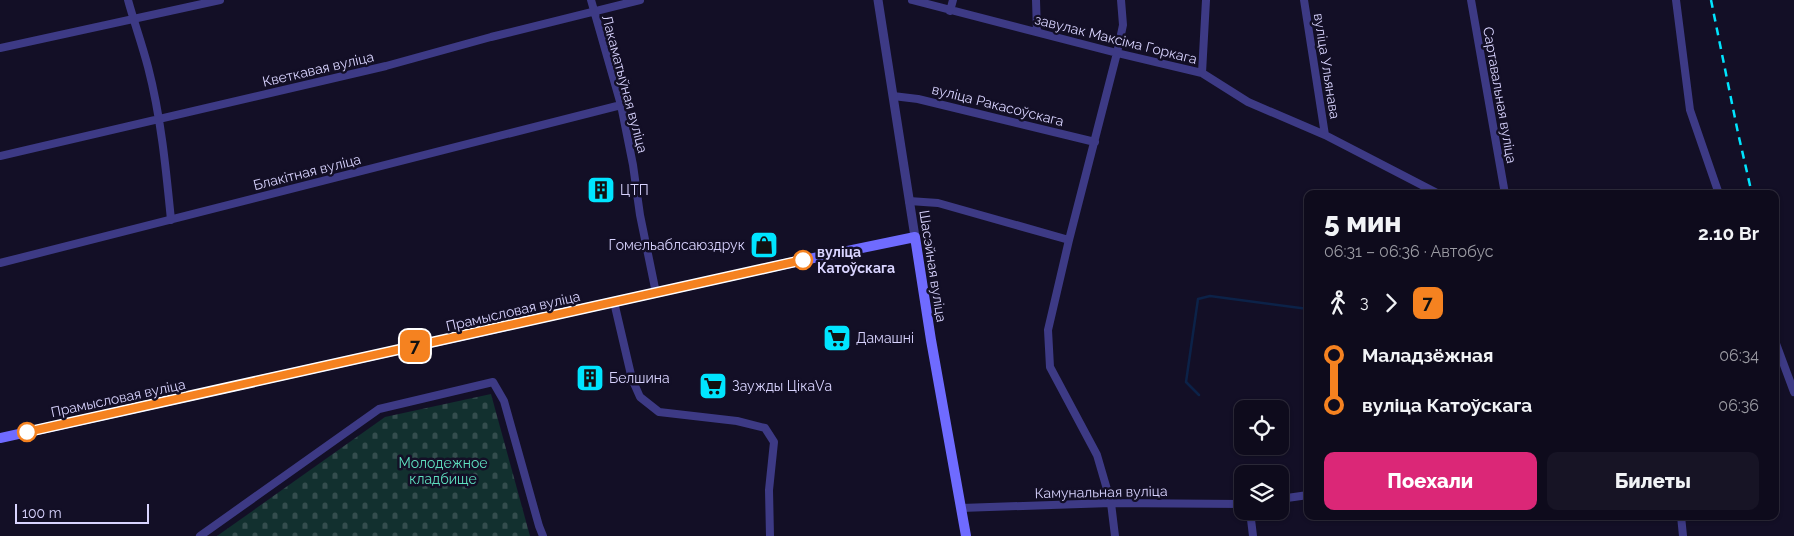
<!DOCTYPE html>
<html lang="ru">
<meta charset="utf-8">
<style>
body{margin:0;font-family:Raleway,sans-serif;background:#171425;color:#f1f3f6;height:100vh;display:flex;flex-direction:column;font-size:19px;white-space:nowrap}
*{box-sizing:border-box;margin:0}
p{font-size:16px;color:#9b9ba3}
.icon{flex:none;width:28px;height:28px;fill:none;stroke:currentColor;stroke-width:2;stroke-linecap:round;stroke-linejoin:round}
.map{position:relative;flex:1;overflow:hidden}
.panel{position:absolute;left:1304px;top:190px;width:475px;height:330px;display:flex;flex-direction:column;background:#0e0b1c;border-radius:10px;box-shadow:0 1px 4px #0004,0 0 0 1px #2e2b3b}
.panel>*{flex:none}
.badge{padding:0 10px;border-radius:8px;font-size:18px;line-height:32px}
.controls{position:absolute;left:1234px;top:400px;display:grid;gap:10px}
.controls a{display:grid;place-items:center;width:55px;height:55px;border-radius:10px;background:#0e0b1c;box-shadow:0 1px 4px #0004,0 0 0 1px #2e2b3b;font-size:25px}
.scale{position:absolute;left:15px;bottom:12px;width:134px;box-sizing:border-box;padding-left:5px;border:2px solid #d9d4ff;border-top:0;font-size:14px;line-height:18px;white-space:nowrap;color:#d9d4ff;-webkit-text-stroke:4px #130f26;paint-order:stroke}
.map>.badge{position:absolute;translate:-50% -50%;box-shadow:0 0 0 2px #fff}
.legs{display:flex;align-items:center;gap:8px;height:55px;padding:0 20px;font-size:16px}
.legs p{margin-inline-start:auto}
.summary{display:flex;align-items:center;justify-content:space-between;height:85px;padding:0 20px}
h1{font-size:28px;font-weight:800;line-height:38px}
.cta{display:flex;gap:10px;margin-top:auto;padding:10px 20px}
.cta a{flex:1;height:58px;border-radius:10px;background:#db2777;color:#fff;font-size:20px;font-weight:800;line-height:58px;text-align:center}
.cta a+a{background:#171425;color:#f1f3f6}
ul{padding:0 20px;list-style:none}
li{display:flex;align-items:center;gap:18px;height:50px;font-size:19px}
li i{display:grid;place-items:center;width:8px;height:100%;margin:0 6px;background:currentColor}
li i::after{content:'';width:12px;height:12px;margin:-6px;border:4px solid;border-radius:50%;background:#0e0b1c}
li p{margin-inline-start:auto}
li:first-child i{background:linear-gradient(#0000 50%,currentColor 0)}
li:last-child i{background:linear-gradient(currentColor 50%,#0000 0)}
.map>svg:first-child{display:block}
.cemetery{fill:url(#cemetery-stones)}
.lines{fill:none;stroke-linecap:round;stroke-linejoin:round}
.stream{stroke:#0c2248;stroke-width:2.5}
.minor{stroke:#3d3a85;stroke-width:8}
.tertiary{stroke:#3d3a85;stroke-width:9}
.secondary{stroke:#6f6bff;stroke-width:10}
.rail{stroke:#00e5ff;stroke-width:2.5;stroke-dasharray:8 6;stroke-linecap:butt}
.line-1-casing{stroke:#fff;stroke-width:11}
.line-1{stroke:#f58220;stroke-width:8}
.stop-1-dot{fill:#fff;stroke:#f58220;stroke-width:2.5}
.labels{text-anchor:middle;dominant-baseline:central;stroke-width:5;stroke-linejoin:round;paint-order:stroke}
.street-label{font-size:14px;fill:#d9d4ff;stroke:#130f26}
.poi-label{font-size:14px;fill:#d9d4ff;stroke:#130f26;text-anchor:start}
.stop-label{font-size:14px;font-weight:bold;fill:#d9d4ff;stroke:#130f26;text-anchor:start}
.park-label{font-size:14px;fill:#5fe0c0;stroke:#130f26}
</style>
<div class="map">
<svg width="1794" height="536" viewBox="0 0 1794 536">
<defs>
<pattern id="cemetery-stones" width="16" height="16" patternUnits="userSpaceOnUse" patternTransform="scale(1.25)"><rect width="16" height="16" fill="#12302f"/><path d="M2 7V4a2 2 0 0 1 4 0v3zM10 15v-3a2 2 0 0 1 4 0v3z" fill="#344d4e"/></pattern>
</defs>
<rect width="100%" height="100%" fill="#130f26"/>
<path class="cemetery" d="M491,394L530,536H217L385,417Z"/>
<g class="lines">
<path class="stream" d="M1199,395L1186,382L1198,299L1210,296L1308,309"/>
<path class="minor" d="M128,0C134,22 142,44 148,67C161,117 166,169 171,220
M591,0L621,105L633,165L640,215L656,293
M912,0L1117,53L1202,73L1248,102L1325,135L1439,194
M1036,0L1037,32
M1304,0L1325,135
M1471,0L1505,194
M1676,0L1690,110L1719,194
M950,11L953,0
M0,48L220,0
M1202,73L1206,0
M893,96L918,99L1095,142
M0,156L386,66L491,37L640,0
M909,201L938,203L1069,240
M0,263L621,105
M614,302L632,379L640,397L659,412L737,421L765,428L774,442L769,490L770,536
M1775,341L1794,392
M1280,499L1308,495
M961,508L1111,503L1242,504
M1250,511L1253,536
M1681,516L1683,536
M200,536L379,409L493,382L504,401L539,526L543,536
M1115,536L1111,503L1097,455L1050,367L1048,330L1069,240L1117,53L1123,25L1121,0"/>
<path class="tertiary" d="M878,0L915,237"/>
<path class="secondary" d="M0,438L799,261L915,237L931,340L966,536"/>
<path class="rail" d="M1711,0L1738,133L1752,194
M1775,276V277"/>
</g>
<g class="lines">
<defs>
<path id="line-1" d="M27,432L803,260"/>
</defs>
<use href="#line-1" class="line-1-casing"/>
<use href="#line-1" class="line-1"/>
</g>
<defs>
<symbol id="building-square" viewBox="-11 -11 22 22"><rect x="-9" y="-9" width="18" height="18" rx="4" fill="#00e5ff" stroke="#130f26"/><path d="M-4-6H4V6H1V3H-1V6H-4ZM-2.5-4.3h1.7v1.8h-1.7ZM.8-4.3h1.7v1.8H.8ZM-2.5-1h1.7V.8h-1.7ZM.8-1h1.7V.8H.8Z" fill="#111"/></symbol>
<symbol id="shop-square" viewBox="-11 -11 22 22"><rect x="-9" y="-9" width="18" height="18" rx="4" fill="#00e5ff" stroke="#130f26"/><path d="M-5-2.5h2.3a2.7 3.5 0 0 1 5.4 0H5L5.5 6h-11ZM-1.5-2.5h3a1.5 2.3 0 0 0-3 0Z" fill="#111"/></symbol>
<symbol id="supermarket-square" viewBox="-11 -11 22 22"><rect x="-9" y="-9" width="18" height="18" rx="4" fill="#00e5ff" stroke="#130f26"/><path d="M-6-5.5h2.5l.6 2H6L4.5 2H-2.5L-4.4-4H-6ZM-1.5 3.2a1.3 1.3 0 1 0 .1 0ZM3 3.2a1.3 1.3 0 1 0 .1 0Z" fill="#111"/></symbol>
</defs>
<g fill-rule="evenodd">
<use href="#building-square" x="585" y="174" width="32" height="32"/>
<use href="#shop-square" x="748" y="229" width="32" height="32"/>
<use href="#supermarket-square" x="821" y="322" width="32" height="32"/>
<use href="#building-square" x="574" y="362" width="32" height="32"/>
<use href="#supermarket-square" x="697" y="370" width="32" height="32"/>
</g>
<g class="stop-1-dot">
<circle cx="803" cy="260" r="9"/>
<circle cx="27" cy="432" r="9"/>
</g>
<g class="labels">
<g class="street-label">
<text transform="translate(1116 39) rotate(14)">завулак Максіма Горкага</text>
<text transform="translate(1327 66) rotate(81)">вуліца Ульянава</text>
<text transform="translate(318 69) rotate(-13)">Кветкавая вуліца</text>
<text transform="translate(625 84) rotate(75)">Лакаматыўная вуліца</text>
<text transform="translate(1500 95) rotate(80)">Сартавальная вуліца</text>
<text transform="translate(998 105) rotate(14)">вуліца Ракасоўскага</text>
<text transform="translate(307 172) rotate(-14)">Блакітная вуліца</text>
<text transform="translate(933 266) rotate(81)">Шасэйная вуліца</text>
<text transform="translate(513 311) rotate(-13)">Прамысловая вуліца</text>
<text transform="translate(118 398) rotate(-12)">Прамысловая вуліца</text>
<text transform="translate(1101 492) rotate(-1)">Камунальная вуліца</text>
</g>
<g class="poi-label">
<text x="620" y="190">ЦТП</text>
<text x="745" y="245" text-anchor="end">Гомельаблсаюздрук</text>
<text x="856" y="338">Дамашні</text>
<text x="609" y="378">Белшина</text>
<text x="732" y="386">Заужды ЦікаVа</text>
</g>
<g class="stop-label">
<text x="817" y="252">вуліца<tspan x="817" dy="16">Катоўскага</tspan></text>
</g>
<g class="park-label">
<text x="443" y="463">Молодежное<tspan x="443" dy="16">кладбище</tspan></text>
</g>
</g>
</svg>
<div class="controls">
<a><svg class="icon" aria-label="locate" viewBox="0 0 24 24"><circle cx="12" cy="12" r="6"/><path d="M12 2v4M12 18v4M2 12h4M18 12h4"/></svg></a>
<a><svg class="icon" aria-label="layers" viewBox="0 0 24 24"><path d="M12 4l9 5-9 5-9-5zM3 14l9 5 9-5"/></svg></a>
</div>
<div class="scale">100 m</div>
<b class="badge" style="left:415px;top:346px;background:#f58220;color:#111">7</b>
<section class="panel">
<div class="summary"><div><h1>5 мин</h1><p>06:31 – 06:36 · Автобус</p></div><b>2.10 Br</b></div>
<div class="legs"><svg class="icon" aria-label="walk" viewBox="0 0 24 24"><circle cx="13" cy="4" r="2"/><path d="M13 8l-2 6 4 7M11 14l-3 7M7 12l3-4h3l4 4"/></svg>3<svg class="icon" aria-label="forward" viewBox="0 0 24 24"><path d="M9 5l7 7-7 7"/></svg><b class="badge" style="background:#f58220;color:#111">7</b></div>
<ul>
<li><i style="color:#f58220"></i><b>Маладзёжная</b><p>06:34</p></li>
<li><i style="color:#f58220"></i><b>вуліца Катоўскага</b><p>06:36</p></li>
</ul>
<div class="cta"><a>Поехали</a><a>Билеты</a></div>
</section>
</div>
